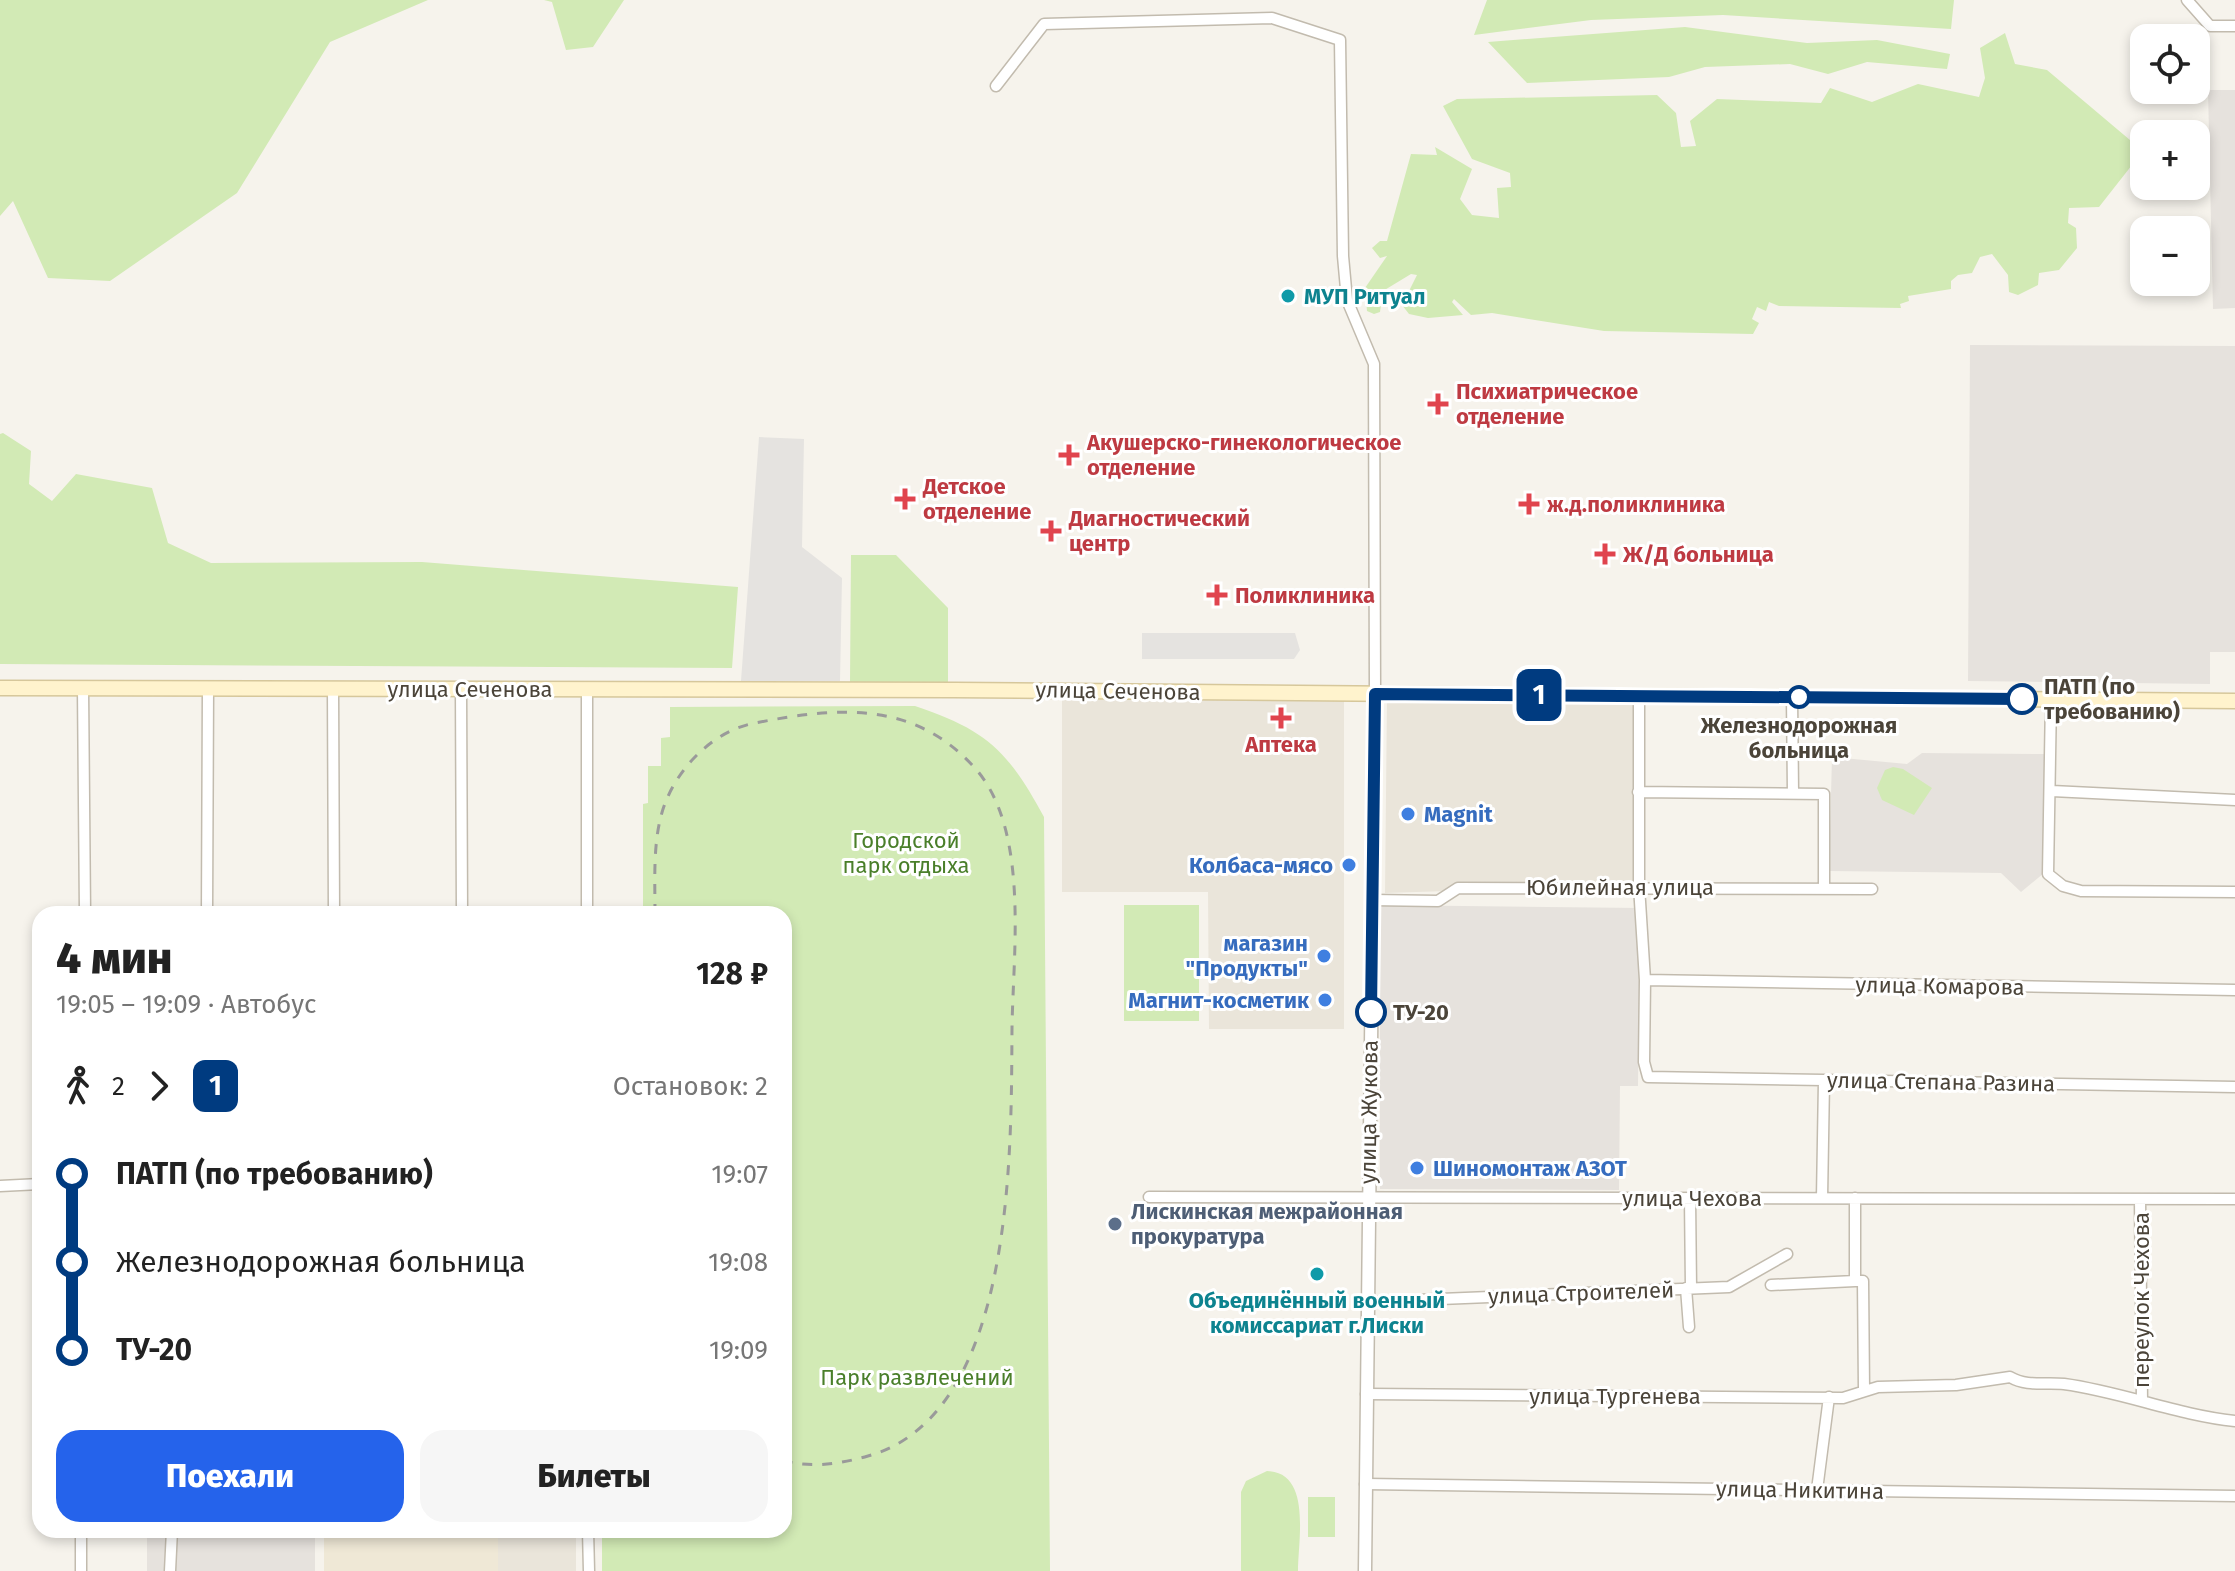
<!DOCTYPE html>
<html lang="ru">
<meta charset="utf-8">
<style>
body{margin:0;font-family:"Fira Sans",sans-serif;background:#f6f6f6;color:#222;height:100vh;display:flex;flex-direction:column;font-size:30px;white-space:nowrap}
*{box-sizing:border-box;margin:0}
p{font-size:26px;color:#767676}
.icon{flex:none;width:44px;height:44px;fill:none;stroke:currentColor;stroke-width:2;stroke-linecap:round;stroke-linejoin:round}
.map{position:relative;flex:1;overflow:hidden}
.details{position:absolute;left:32px;top:906px;width:760px;height:632px;display:flex;flex-direction:column;background:#fff;border-radius:24px;box-shadow:0 4px 12px #0003}
.details>*{flex:none}
.badge{padding:0 16px;border-radius:12px;font-size:28px;line-height:52px}
.tools{position:absolute;left:2130px;top:24px;display:grid;gap:16px}
.tools a{display:grid;place-items:center;width:80px;height:80px;border-radius:16px;background:#fff;box-shadow:0 4px 12px #0003;font-size:40px}
.map>.badge{position:absolute;translate:-50% -50%;box-shadow:0 0 0 4px #fff}
.legs{display:flex;align-items:center;gap:12px;height:88px;padding:0 24px;font-size:26px}
.legs p{margin-inline-start:auto}
.summary{display:flex;align-items:center;justify-content:space-between;height:136px;padding:0 24px}
h1{font-size:44px;font-weight:800;line-height:60px}
.button{display:flex;gap:16px;margin-top:auto;padding:16px 24px}
.button a{flex:1;height:92px;border-radius:24px;background:#2563eb;color:#fff;font-size:32px;font-weight:800;line-height:92px;text-align:center}
.button a+a{background:#f6f6f6;color:#222}
ul{padding:0 24px;list-style:none}
li{display:flex;align-items:center;gap:28px;height:88px;font-size:30px}
li i{display:grid;place-items:center;width:12px;height:100%;margin:0 10px;background:currentColor}
li i::after{content:'';width:20px;height:20px;margin:-10px;border:6px solid;border-radius:50%;background:#fff}
li p{margin-inline-start:auto}
li:first-child i{background:linear-gradient(#0000 50%,currentColor 0)}
li:last-child i{background:linear-gradient(currentColor 50%,#0000 0)}
.map>svg:first-child{display:block}
.residential{fill:#eae5da}
.industrial{fill:#e6e2dd}
.education{fill:#efe8d6}
.green{fill:#d2eab5}
.parking{fill:#e5e3e0}
.lines{fill:none;stroke-linecap:round;stroke-linejoin:round}
.minor-casing{stroke:#c2bbae;stroke-width:13}
.tertiary-casing{stroke:#c2bbae;stroke-width:15}
.secondary-casing{stroke:#d6c79b;stroke-width:17}
.minor{stroke:#fff;stroke-width:10}
.tertiary{stroke:#fff;stroke-width:12}
.secondary{stroke:#fff3cd;stroke-width:14}
.rail{stroke:#9a9a9a;stroke-width:3;stroke-dasharray:10 10;stroke-linecap:butt}
.line-1-casing{stroke:#fff;stroke-width:18}
.line-1{stroke:#003b80;stroke-width:12}
.culture-dot{fill:#0f9aa8;stroke:#fff;stroke-width:3}
.health-dot{fill:#e0444e;stroke:#fff;stroke-width:3}
.stop-1-dot{fill:#fff;stroke:#003b80;stroke-width:4}
.shop-dot{fill:#3f7fe0;stroke:#fff;stroke-width:3}
.service-dot{fill:#5c6f8a;stroke:#fff;stroke-width:3}
.labels{text-anchor:middle;dominant-baseline:central;stroke-width:6;stroke-linejoin:round;paint-order:stroke}
.culture-label{font-size:22px;font-weight:bold;fill:#0d838f;stroke:#fff;text-anchor:start}
.health-label{font-size:22px;font-weight:bold;fill:#be3a42;stroke:#fff;text-anchor:start}
.stop-label{font-size:22px;font-weight:bold;fill:#4b4439;stroke:#fff;text-anchor:start}
.street-label{font-size:22px;fill:#4b4439;stroke:#fff}
.shop-label{font-size:22px;font-weight:bold;fill:#366cbe;stroke:#fff;text-anchor:end}
.park-label{font-size:22px;fill:#4a7f2a;stroke:#fff}
.service-label{font-size:22px;font-weight:bold;fill:#4e5e75;stroke:#fff;text-anchor:start}
</style>
<div class="map">
<svg width="2235" height="1571" viewBox="0 0 2235 1571">
<rect width="100%" height="100%" fill="#f6f3ec"/>
<path class="residential" d="M1387,698L1636,699L1635,885L1385,893Z
M1062,700H1344V1029H1209L1208,892H1062Z
M498,1530H576V1571H498Z"/>
<path class="industrial" d="M2208,90H2235V308L2213,309Z
M1970,345L2235,346V652H2210V684L1968,681Z
M1922,753L2047,754L2044,873L2021,892L2001,873L1829,871L1832,757L1907,764Z
M1380,905L1640,908L1638,1086H1620L1619,1190L1380,1189Z
M147,1530H315V1571H147Z"/>
<path class="education" d="M324,1530H498V1571H324Z"/>
<path class="green" d="M0,0H428L330,42L237,193L110,281L48,278L13,201L0,216Z
M544,0H624L593,47L566,50L552,2Z
M1487,0H1954L1951,29L1723,15L1591,20L1474,35Z
M1685,27L1807,43L1877,40L1950,54L1947,69L1867,62L1828,74L1790,64L1705,67L1669,77L1527,83L1488,42Z
M2005,33L2015,64L2047,70L2143,151L2099,207L2069,208L2068,223L2076,228L2077,248L2059,270L2039,273L2038,285L2018,295L2009,292L2008,275L1992,254L1980,257L1972,273L1958,275L1951,281V289L1908,296L1909,301L1900,304L1901,308L1779,306L1769,302L1766,311L1757,307L1752,319L1759,323L1753,334L1604,331L1492,313L1471,315L1454,299L1452,302L1463,315L1428,318L1409,314L1402,305L1417,275L1411,274L1383,291L1380,312L1374,314L1367,311L1365,288L1387,256L1380,258L1372,248L1380,241H1387L1411,154L1437,155L1435,147L1472,169L1460,199L1472,215L1499,218L1497,188L1511,187L1510,173L1472,159L1443,106L1457,99L1657,95L1676,113L1681,147L1696,146L1690,121L1717,99L1821,103L1830,88L1872,102L1918,84L1979,97L1985,78L1980,48Z
M3,433L31,451L29,484L52,501L76,474L152,488L168,543L211,563L422,562L738,587L732,668L0,664V434Z
M851,555H896L948,608V682H850Z
M915,706C987,730 1008,751 1044,817L1050,1571H602V1530H784V914H643V804L648,803V766H661V738L670,737V707Z
M1893,767L1903,769L1932,788L1914,815L1882,800L1877,788L1885,770Z
M1124,905H1199V1021H1124Z
M1267,1471C1312,1472 1298,1540 1298,1571H1241V1492L1246,1481Z
M1308,1497H1335V1537H1308Z"/>
<path class="parking" d="M759,437L804,439L802,547L842,578L840,681H741Z
M1142,633H1295L1300,650L1294,659H1142Z"/>
<g class="lines">
<defs>
<path id="minor" d="M2187,0L2210,26H2235
M996,86L1044,24L1272,18L1340,40L1343,256L1347,300L1374,364L1375,694
M83,688L85,914
M333,688L334,914
M461,689L462,914
M587,689V914
M1639,696V886L1645,980L1644,1062L1648,1077L2235,1087
M1792,697L1793,793
M2051,699L2048,874L2063,886L2081,891L2235,892
M2052,791L2235,800
M1638,792L1824,794V888
M1372,900L1438,901L1458,888L1872,889
M207,914L208,688
M1645,980L2235,990
M0,1186L40,1184
M1149,1197L2235,1199
M1690,1198L1691,1288
M1822,1198L1824,1081
M1855,1198V1281H1863L1864,1390
M2140,1199L2142,1401
M1771,1285L1855,1281
M1686,1288L1689,1327
M1367,1302L1729,1287L1787,1254
M1366,1394L1843,1398L1878,1387L1956,1385L2010,1377C2027,1387 2045,1382 2064,1384C2123,1392 2177,1415 2235,1421
M1365,1484L2235,1496
M1817,1490L1829,1397
M588,1530L589,1571
M81,1571V1530
M170,1571L172,1530"/>
<path id="tertiary" d="M1365,1571L1375,694"/>
<path id="secondary" d="M0,688L954,690L2235,701"/>
</defs>
<use href="#minor" class="minor-casing"/>
<use href="#tertiary" class="tertiary-casing"/>
<use href="#secondary" class="secondary-casing"/>
<use href="#minor" class="minor"/>
<use href="#tertiary" class="tertiary"/>
<use href="#secondary" class="secondary"/>
<path class="rail" d="M655,914C655,881 653,847 661,816C672,773 711,731 755,723C837,707 913,700 974,767C1030,828 1013,952 1012,1028C1011,1150 1016,1415 868,1456C840,1464 813,1468 784,1461"/>
</g>
<g class="lines">
<defs>
<path id="line-1" d="M1371,1012L1375,694L2022,699"/>
</defs>
<use href="#line-1" class="line-1-casing"/>
<use href="#line-1" class="line-1"/>
</g>
<g class="culture-dot">
<circle cx="1288" cy="296" r="8"/>
<circle cx="1317" cy="1274" r="8"/>
</g>
<g class="health-dot">
<path d="M1434 392h8v8h8v8h-8v8h-8v-8h-8v-8h8z"/>
<path d="M1065 443h8v8h8v8h-8v8h-8v-8h-8v-8h8z"/>
<path d="M901 487h8v8h8v8h-8v8h-8v-8h-8v-8h8z"/>
<path d="M1525 492h8v8h8v8h-8v8h-8v-8h-8v-8h8z"/>
<path d="M1047 519h8v8h8v8h-8v8h-8v-8h-8v-8h8z"/>
<path d="M1601 542h8v8h8v8h-8v8h-8v-8h-8v-8h8z"/>
<path d="M1213 583h8v8h8v8h-8v8h-8v-8h-8v-8h8z"/>
<path d="M1277 706h8v8h8v8h-8v8h-8v-8h-8v-8h8z"/>
</g>
<g class="stop-1-dot">
<circle cx="1799" cy="697" r="10"/>
<circle cx="2022" cy="699" r="14"/>
<circle cx="1371" cy="1012" r="14"/>
</g>
<g class="shop-dot">
<circle cx="1408" cy="814" r="8"/>
<circle cx="1349" cy="865" r="8"/>
<circle cx="1324" cy="956" r="8"/>
<circle cx="1325" cy="1000" r="8"/>
<circle cx="1417" cy="1168" r="8"/>
</g>
<circle class="service-dot" cx="1115" cy="1224" r="8"/>
<g class="labels">
<g class="culture-label">
<text x="1304" y="296">МУП Ритуал</text>
<text x="1317" y="1300" text-anchor="middle">Объединённый военный<tspan x="1317" dy="25">комиссариат г.Лиски</tspan></text>
</g>
<g class="health-label">
<text x="1456" y="391">Психиатрическое<tspan x="1456" dy="25">отделение</tspan></text>
<text x="1087" y="442">Акушерско-гинекологическое<tspan x="1087" dy="25">отделение</tspan></text>
<text x="923" y="486">Детское<tspan x="923" dy="25">отделение</tspan></text>
<text x="1547" y="504">ж.д.поликлиника</text>
<text x="1069" y="518">Диагностический<tspan x="1069" dy="25">центр</tspan></text>
<text x="1623" y="554">Ж/Д больница</text>
<text x="1235" y="595">Поликлиника</text>
<text x="1281" y="744" text-anchor="middle">Аптека</text>
</g>
<g class="stop-label">
<text x="2044" y="686">ПАТП (по<tspan x="2044" dy="25">требованию)</tspan></text>
<text x="1799" y="725" text-anchor="middle">Железнодорожная<tspan x="1799" dy="25">больница</tspan></text>
<text x="1393" y="1012">ТУ-20</text>
</g>
<g class="street-label">
<text x="470" y="689">улица Сеченова</text>
<text transform="translate(1118 691) rotate(1)">улица Сеченова</text>
<text x="1620" y="887">Юбилейная улица</text>
<text transform="translate(1940 986) rotate(1)">улица Комарова</text>
<text transform="translate(1941 1082) rotate(1)">улица Степана Разина</text>
<text transform="translate(1369 1112) rotate(-89)">улица Жукова</text>
<text x="1692" y="1198">улица Чехова</text>
<text transform="translate(1581 1293) rotate(-2)">улица Строителей</text>
<text transform="translate(2141 1300) rotate(-90)">переулок Чехова</text>
<text x="1615" y="1396">улица Тургенева</text>
<text transform="translate(1800 1490) rotate(1)">улица Никитина</text>
</g>
<g class="shop-label">
<text x="1424" y="814" text-anchor="start">Magnit</text>
<text x="1333" y="865">Колбаса-мясо</text>
<text x="1308" y="943">магазин<tspan x="1308" dy="25">"Продукты"</tspan></text>
<text x="1309" y="1000">Магнит-косметик</text>
<text x="1433" y="1168" text-anchor="start">Шиномонтаж АЗОТ</text>
</g>
<g class="park-label">
<text x="906" y="840">Городской<tspan x="906" dy="25">парк отдыха</tspan></text>
<text x="917" y="1377">Парк развлечений</text>
</g>
<g class="service-label">
<text x="1131" y="1211">Лискинская межрайонная<tspan x="1131" dy="25">прокуратура</tspan></text>
</g>
</g>
</svg>
<div class="tools">
<a><svg class="icon" aria-label="locate" viewBox="0 0 24 24"><circle cx="12" cy="12" r="6"/><path d="M12 2v4M12 18v4M2 12h4M18 12h4"/></svg></a>
<a>+</a>
<a>−</a>
</div>
<b class="badge" style="left:1539px;top:695px;background:#003b80;color:#fff">1</b>
<section class="details">
<div class="summary"><div><h1>4 мин</h1><p>19:05 – 19:09 · Автобус</p></div><b>128 ₽</b></div>
<div class="legs"><svg class="icon" aria-label="walk" viewBox="0 0 24 24"><circle cx="13" cy="4" r="2"/><path d="M13 8l-2 6 4 7M11 14l-3 7M7 12l3-4h3l4 4"/></svg>2<svg class="icon" aria-label="forward" viewBox="0 0 24 24"><path d="M9 5l7 7-7 7"/></svg><b class="badge" style="background:#003b80;color:#fff">1</b><p>Остановок: 2</p></div>
<ul>
<li><i style="color:#003b80"></i><b>ПАТП (по требованию)</b><p>19:07</p></li>
<li><i style="color:#003b80"></i><span>Железнодорожная больница</span><p>19:08</p></li>
<li><i style="color:#003b80"></i><b>ТУ-20</b><p>19:09</p></li>
</ul>
<div class="button"><a>Поехали</a><a>Билеты</a></div>
</section>
</div>
